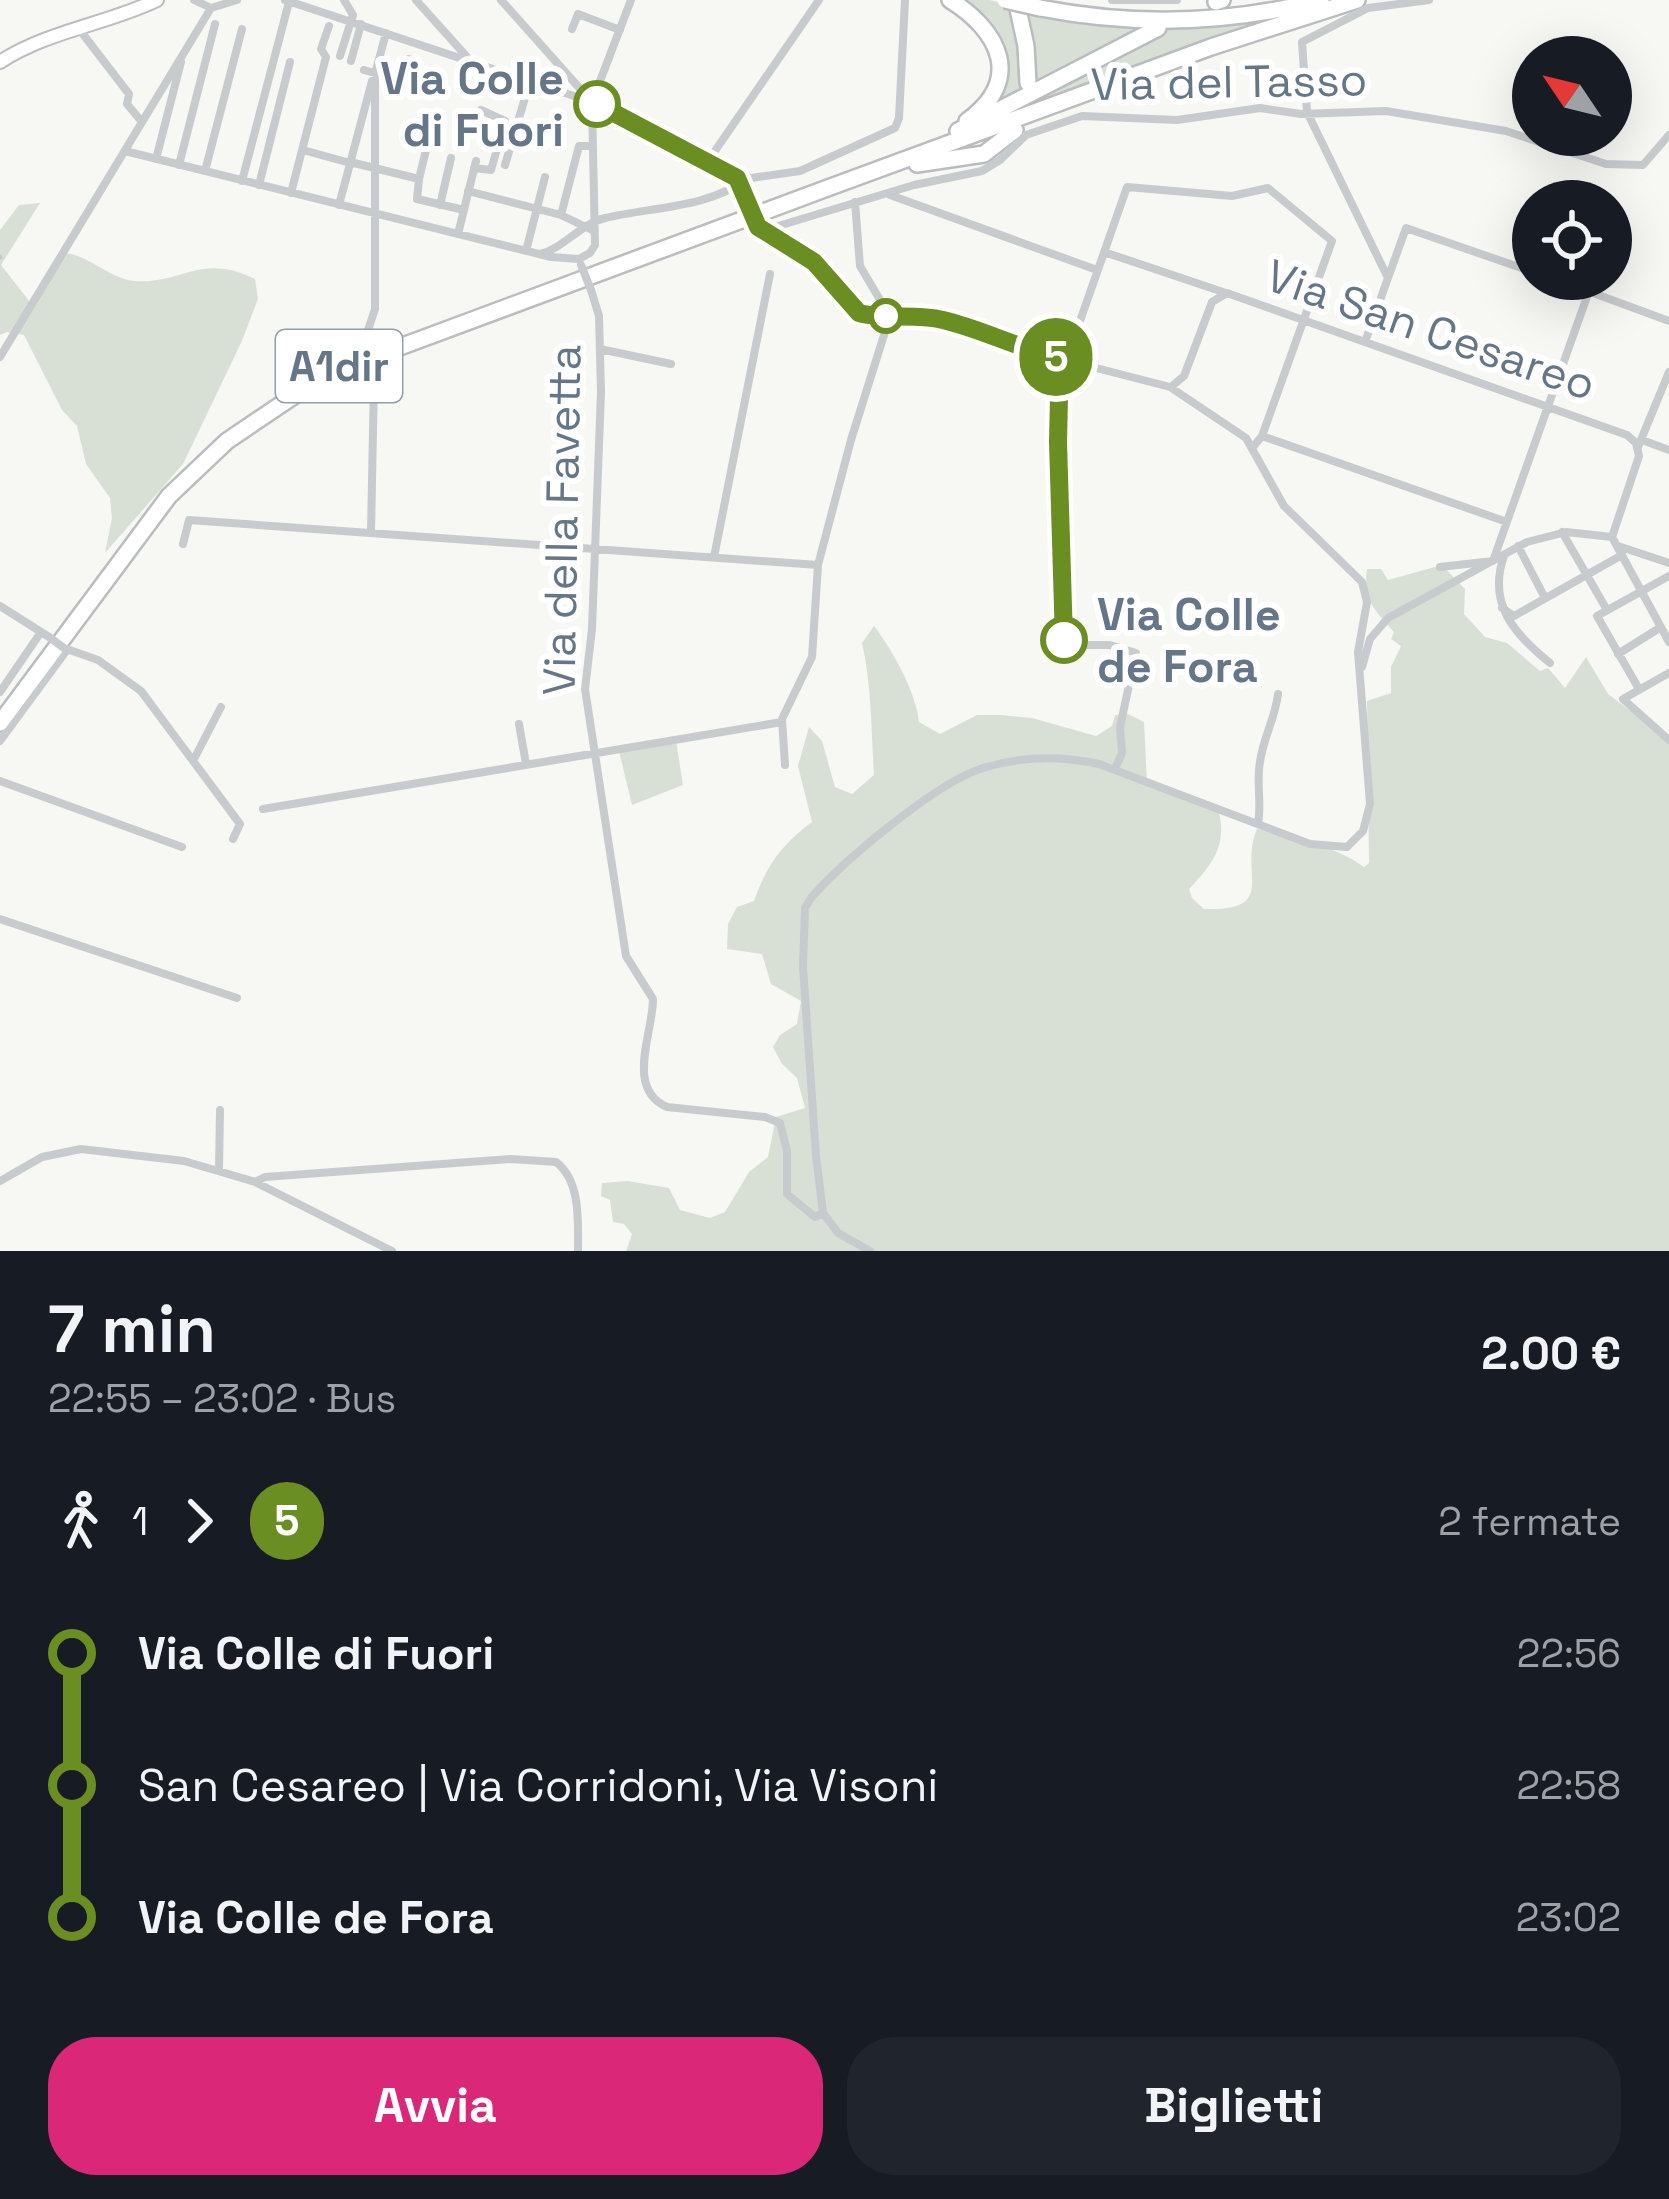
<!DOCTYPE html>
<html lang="it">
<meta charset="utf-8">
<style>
body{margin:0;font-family:"Space Grotesk",sans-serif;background:#20242c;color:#f1f3f6;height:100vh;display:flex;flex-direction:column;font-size:45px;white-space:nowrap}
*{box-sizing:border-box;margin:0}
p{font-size:39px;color:#9ea1a6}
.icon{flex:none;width:66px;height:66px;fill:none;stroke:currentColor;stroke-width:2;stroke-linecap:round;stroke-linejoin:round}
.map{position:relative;height:1251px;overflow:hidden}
.drawer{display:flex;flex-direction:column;background:#171b24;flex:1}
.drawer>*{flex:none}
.badge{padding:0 24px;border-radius:39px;font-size:42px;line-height:78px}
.needle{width:78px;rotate:305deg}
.controls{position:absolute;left:1512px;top:36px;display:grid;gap:24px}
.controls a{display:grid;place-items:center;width:120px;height:120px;border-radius:50%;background:#171b24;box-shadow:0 12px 48px #0002;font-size:60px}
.map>.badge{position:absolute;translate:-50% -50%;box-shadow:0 0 0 6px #fff}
.legs{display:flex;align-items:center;gap:18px;height:132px;padding:0 48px;font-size:39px}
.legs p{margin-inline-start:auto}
.overview{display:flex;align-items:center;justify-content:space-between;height:204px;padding:0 48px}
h1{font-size:66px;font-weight:700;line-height:90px}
.action{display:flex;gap:24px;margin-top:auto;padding:24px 48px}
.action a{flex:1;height:138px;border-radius:48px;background:#db2777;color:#fff;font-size:48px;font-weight:700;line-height:138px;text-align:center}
.action a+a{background:#20242c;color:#f1f3f6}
ul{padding:0 48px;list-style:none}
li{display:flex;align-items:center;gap:42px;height:132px;font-size:45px}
li i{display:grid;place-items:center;width:18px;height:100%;margin:0 15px;background:currentColor}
li i::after{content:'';width:30px;height:30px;margin:-15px;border:9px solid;border-radius:50%;background:#171b24}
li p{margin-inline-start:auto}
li:first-child i{background:linear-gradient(#0000 50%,currentColor 0)}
li:last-child i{background:linear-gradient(currentColor 50%,#0000 0)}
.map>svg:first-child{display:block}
.green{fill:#d8e0d5}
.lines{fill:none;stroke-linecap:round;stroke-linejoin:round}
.stream{stroke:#c0cad0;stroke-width:3}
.major-casing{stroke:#babec2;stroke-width:16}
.highway-casing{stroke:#b9bdc0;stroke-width:20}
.minor{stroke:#c7cbce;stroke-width:8}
.major{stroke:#fff;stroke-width:12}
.highway{stroke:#fff;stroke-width:15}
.highway-bridge-casing{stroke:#b9bdc0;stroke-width:20;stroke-linecap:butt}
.minor-bridge{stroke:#c7cbce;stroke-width:8}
.highway-bridge{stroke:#fff;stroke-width:15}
.line-1-casing{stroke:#fff;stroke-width:27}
.line-1{stroke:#6b8e23;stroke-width:18}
.stop-1-dot{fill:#fff;stroke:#6b8e23;stroke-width:6}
.labels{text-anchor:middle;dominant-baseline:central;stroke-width:12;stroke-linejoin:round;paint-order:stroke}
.shield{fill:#fff;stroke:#929fab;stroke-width:3}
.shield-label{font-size:42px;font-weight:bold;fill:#647687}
.stop-label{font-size:45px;font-weight:bold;fill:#647687;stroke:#fff;text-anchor:end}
.street-label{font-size:45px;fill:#647687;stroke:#fff}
</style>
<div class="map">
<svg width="1669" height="1251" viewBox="0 0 1669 1251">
<rect width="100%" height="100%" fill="#f7f7f4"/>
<path class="green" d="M960,0H990L1016,7L1024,78L1022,94L976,117L1003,72Z
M1345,0L1029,111L1033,97L1172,24Z
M1023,9L1154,25L1033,89Z
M40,203L1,265L30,302L64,253C90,255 108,278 134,281C182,285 200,252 255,279L258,299L241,343L183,464L105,553L112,518L110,498L86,464L77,426L62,410L24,335L7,332L0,335V230L19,205Z
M1442,565L1465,589L1464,614L1485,637L1507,643L1540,671L1548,668L1565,688L1586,657L1608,694L1669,740V1251H626L632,1234L624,1224L613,1222L610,1200L601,1196L602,1183L628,1181L669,1188L680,1210L710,1218L725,1212L749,1172L768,1157L776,1117L805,1108L797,1078L782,1064L773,1047L780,1035L797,1024L801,1001L771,984L762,954L727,949L728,924L737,907L754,901C766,866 782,844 812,822L798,766L809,727L822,741L835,787L852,794L874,775C871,730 872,687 862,643L874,626C893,651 916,692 919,722L940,734L977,715H1001L1032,718L1096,736L1112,726L1115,715L1128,714L1144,722L1147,782L1218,809C1228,844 1213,864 1189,889L1192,898L1204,909C1280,911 1238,874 1257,829C1287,832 1341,849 1364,867L1369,863L1367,701L1391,693V667L1401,646L1391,639L1394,632C1374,609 1363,601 1367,569H1381L1388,580Z
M676,741L683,785L632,805L619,751Z"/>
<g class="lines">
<path class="stream" d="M0,256L1,258"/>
<defs>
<path id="major" d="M0,62C47,31 107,24 157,0"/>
<path id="highway" d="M950,0C1000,31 1024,80 967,121
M1016,0L1026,46L1028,83
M1216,2L1222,0
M1040,8C1133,26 1229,24 1321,0
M958,131L1158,28
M917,164L984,154L1015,130
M0,723L169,496L227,441L301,391L381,354L833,186L1211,47L1357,0"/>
</defs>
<use href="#major" class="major-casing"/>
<use href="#highway" class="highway-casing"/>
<path class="minor" d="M194,0L211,8L237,0
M285,0L592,102L705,160L730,177L744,179L800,171L895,128L899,118L905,0
M416,0L467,57
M501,0L591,101
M1112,0H1177
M79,29L129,94L127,104L142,122
M572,29L578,14L620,30
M340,56L353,15L344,0
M351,61L361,24
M364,70L403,81L409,59
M303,150L350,163
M125,151L551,257L579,259
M156,159L181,62
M708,161L819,0
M350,162L419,179L417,199L464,210
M179,165L215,24
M505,165L530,81
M474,168L491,170L505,121L481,110
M205,171L242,29
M419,179L426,150
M242,181L289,2
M739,182L749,209
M259,185L290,62
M468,191L561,215L592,230
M291,193L326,57L321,49L329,26
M890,195L1097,270
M855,202L860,266L889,315
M339,205L372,81
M440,205L451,158
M561,215L579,146H593
M754,222L814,262L850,306L861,313L922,315L949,321L1042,354L1170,387L1246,438L1284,506L1362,582L1367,602L1358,652L1370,804L1363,831L1347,847L1310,844L1099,764C1058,755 1020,756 980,769C935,784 843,861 811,898L805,908L803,966L816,1156L823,1213L838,1233L870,1251
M765,230L914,185L982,171L1000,160L1026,135L1082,116L1177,120L1260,108L1301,114L1386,111L1506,131L1606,164L1643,165L1669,135
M458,234L476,161
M526,251L545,177
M1104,252L1226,293
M540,254C564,248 580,224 605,218C651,207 709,208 746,179
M579,259L590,253L595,245L592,102L631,0
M1388,278L1406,228L1533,272
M1555,279L1669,321
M591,290L599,316L601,392L592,629L585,689L626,956L653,999C653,1033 625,1089 667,1107L765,1117L780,1123L787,1151V1194L815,1217L823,1213
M1365,342L1388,278L1307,112L1302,42L1368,8L1429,0
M600,349L671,364
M365,352L364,342L375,309V74L386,33
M0,357L211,8
M1067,358L1127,187L1232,196L1268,188L1332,241L1262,436L1253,447
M1070,359L1059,398L1063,637L1070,645H1110L1136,653L1120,727L1122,753L1115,769
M371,364L374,380L371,532
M1171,387L1184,376L1212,302L1227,293L1627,435L1636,443L1639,456L1612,537L1669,642
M1262,436L1507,522
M1642,440L1669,450
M1638,447L1669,372
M1562,532L1607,610
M183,544L189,520L818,565
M1518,546L1545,598
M1618,546L1669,563
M1504,556C1487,604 1515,635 1550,663
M714,557L770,274
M1440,567L1493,561L1589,291
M0,606L49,637
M1502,608L1514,616L1622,555
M64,648L98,660L141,691L240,824L233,839
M1618,654L1661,627
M1362,667L1370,639L1388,618L1527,542L1566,532L1612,537
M1669,673L1623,699L1669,740
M1639,689L1597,616L1669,576
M0,692L41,632
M519,724L526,764
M0,741L67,650
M194,759L221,707
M785,765L782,719L812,657L818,565L851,440L890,316
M0,781L182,847
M263,809L782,722
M1258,824C1262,803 1256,782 1260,762C1263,738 1275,719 1278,694
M0,919L237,998
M219,1169L220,1110
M0,1181L42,1157L81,1149L184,1161L255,1182L392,1251
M255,1182L265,1177L511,1159L556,1162C581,1181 578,1221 578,1251"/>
<use href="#major" class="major"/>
<use href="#highway" class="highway"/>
<defs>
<path id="highway-bridge" d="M1005,0L1040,8"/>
</defs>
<use href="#highway-bridge" class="highway-bridge-casing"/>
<path class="minor-bridge" d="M581,265L591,290
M49,637L64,648"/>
<use href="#highway-bridge" class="highway-bridge"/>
</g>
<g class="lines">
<defs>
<path id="line-1" d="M597,104L737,178L758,227L814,262L859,313C886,320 915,313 943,320C986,330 1026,353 1070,359L1059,398L1058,442L1064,640"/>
</defs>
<use href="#line-1" class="line-1-casing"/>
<use href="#line-1" class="line-1"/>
</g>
<g class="stop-1-dot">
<circle cx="597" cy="104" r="21"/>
<circle cx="886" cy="316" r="15"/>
<circle cx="1064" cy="640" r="21"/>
</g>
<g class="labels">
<rect class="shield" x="276" y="330" width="126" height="72" rx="9"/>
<g class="shield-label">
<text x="339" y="366">A1dir</text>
</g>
<g class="stop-label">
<text x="564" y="78">Via Colle<tspan x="564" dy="52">di Fuori</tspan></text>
<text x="1097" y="614" text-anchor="start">Via Colle<tspan x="1097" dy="52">de Fora</tspan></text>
</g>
<g class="street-label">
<text transform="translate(1229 82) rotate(-1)">Via del Tasso</text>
<text transform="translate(1431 330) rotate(19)">Via San Cesareo</text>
<text transform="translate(562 520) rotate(-89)">Via della Favetta</text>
</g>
</g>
</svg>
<div class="controls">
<a><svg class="needle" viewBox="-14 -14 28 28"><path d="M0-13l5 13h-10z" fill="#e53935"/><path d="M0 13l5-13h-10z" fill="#9ea1a6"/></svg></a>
<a><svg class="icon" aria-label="locate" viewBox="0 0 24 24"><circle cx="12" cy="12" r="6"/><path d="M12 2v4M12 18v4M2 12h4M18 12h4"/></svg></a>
</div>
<b class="badge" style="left:1056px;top:357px;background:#6b8e23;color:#fff">5</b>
</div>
<section class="drawer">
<div class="overview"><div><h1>7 min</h1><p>22:55 – 23:02 · Bus</p></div><b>2.00 €</b></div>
<div class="legs"><svg class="icon" aria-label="walk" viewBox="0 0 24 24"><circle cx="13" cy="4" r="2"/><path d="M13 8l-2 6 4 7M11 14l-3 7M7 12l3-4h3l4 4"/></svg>1<svg class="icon" aria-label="forward" viewBox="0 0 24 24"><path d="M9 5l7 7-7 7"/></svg><b class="badge" style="background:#6b8e23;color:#fff">5</b><p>2 fermate</p></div>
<ul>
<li><i style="color:#6b8e23"></i><b>Via Colle di Fuori</b><p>22:56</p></li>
<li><i style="color:#6b8e23"></i><span>San Cesareo | Via Corridoni, Via Visoni</span><p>22:58</p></li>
<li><i style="color:#6b8e23"></i><b>Via Colle de Fora</b><p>23:02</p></li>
</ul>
<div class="action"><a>Avvia</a><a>Biglietti</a></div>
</section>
